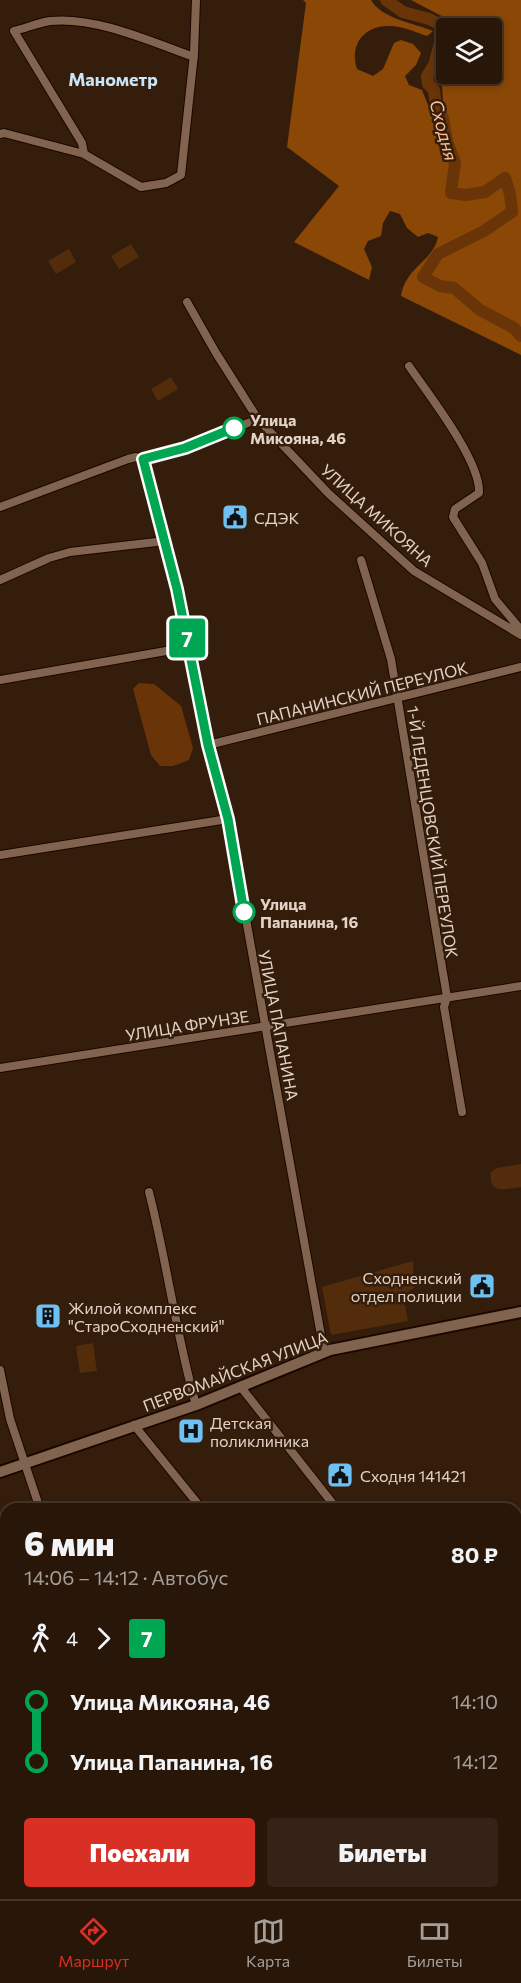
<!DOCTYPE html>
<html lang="ru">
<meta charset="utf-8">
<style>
body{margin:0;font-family:Commissioner,sans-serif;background:#342316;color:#f1f3f6;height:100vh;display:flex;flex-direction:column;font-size:22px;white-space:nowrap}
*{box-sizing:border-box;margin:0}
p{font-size:20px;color:#a59f9c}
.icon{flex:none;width:33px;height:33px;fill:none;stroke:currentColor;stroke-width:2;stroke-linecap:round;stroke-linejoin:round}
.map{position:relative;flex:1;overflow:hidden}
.drawer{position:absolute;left:0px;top:1503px;width:522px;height:396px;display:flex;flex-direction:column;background:#281608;border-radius:18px 18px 0 0;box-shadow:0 3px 9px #0003,0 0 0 2px #443529}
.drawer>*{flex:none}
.badge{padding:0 12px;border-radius:4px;font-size:21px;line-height:39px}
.controls{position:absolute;left:436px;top:18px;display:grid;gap:12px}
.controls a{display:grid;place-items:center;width:66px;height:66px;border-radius:6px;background:#281608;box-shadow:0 3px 9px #0003,0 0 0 2px #443529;font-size:30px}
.map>.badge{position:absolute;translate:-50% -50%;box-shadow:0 0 0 3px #fff}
.legs{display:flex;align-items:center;gap:9px;height:66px;padding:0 24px;font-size:20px}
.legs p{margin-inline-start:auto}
.headline{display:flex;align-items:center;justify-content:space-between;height:102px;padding:0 24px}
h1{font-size:33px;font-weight:800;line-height:45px}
.cta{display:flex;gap:12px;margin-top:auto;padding:12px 24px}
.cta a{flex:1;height:69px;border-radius:6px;background:#d93025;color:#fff;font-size:24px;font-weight:800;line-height:69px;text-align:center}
.cta a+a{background:#342316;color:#f1f3f6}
ul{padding:0 24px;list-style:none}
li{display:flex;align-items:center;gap:21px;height:60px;font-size:22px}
li i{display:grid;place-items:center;width:9px;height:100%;margin:0 8px;background:currentColor}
li i::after{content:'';width:15px;height:15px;margin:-8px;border:4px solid;border-radius:50%;background:#281608}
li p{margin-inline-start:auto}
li:first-child i{background:linear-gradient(#0000 50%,currentColor 0)}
li:last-child i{background:linear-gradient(currentColor 50%,#0000 0)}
.tabs{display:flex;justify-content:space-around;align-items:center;height:84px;border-top:2px solid #443529;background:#281608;font-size:16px;color:#a59f9c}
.tabs a{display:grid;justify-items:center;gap:3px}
.tabs .on{color:#d93025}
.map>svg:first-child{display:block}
.green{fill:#532c0c}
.forest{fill:#8a4706}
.water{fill:#693508}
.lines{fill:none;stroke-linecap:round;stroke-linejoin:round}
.river{stroke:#693508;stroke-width:12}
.minor-casing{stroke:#1b0600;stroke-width:10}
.secondary-casing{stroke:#1b0600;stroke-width:14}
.minor{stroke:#816450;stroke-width:8}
.secondary{stroke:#816450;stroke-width:10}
.line-1-casing{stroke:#fff;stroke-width:14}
.line-1{stroke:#00a651;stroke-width:9}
.stop-1-dot{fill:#fff;stroke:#00a651;stroke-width:3}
.labels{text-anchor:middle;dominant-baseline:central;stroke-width:5;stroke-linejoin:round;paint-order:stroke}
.stop-label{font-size:16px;font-weight:bold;fill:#e2d2c7;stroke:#351d0b;text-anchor:start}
.street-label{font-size:16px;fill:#e2d2c7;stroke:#351d0b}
.poi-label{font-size:16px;fill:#e2d2c7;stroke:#351d0b;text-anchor:start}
.neighbourhood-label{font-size:18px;font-weight:bold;fill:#c9e6f9;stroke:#351d0b}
.water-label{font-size:18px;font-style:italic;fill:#f9be96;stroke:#351d0b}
</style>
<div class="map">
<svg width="521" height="1899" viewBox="0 0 521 1899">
<rect width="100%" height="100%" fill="#351d0b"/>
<path class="green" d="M131,244L139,257L119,269L111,256Z
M69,249L76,262L56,274L48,261Z
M171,377L178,389L158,401L151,389Z
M521,1164V1187C505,1189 488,1195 491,1172L497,1168Z
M413,1261L414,1288L403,1295L408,1321L331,1335L322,1287Z
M93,1343L97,1371L80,1373L76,1346Z
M516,1834H521V1883L516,1876Z"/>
<path class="forest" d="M303,0H371C382,19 414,23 433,31L427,36C415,32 402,26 390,26C364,25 349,45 357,69L373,76L383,69L394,43L401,40L413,44L421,53L416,65L405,76L409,85L422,90L428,105L443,101L441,70L447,46V74H492V28H451L453,22L411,0H521V355L401,296C406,266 433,262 438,237L428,233L418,237L407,228L400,214L390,211L383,223L381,236L368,241L364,249L372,267L369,280L294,242L339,186L287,147L306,3Z
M516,1876L521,1883V1899H425L433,1893H516Z
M252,1893H326L328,1899H255Z"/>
<path class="water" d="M139,683L154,684L181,706L193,748L189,760L173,766H160L151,755L133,689Z"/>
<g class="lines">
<path class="river" d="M386,0L403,12L429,19L439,24L443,32L434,65L427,76L428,84L434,90L435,99L443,119L447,141L455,163L451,193L466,195L485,192L505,178L510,194L512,212L484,231L438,254L423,277L440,286L454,288L480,310L514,328L521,336"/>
<defs>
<path id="minor" d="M0,134L4,133L84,154L141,187L166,183L181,175L194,54L196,0
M84,154L82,143L14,31C26,28 38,23 50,21C95,16 152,42 194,57
M187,302L216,353L258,419
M409,366C428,394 481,461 479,493L455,509L453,517L482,563L495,599L521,630
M143,459C179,577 197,700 228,819L324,1352
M0,507L128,459L136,457L143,459L185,448L258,419L328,493L414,571L521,635
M361,560L391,659L447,997L444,1007L462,1112
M0,580L49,558L70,552L165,541
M0,680L189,647
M208,745L521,667
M0,855L228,819
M0,1068L521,986
M149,1192C167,1262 176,1335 196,1405
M0,1370L10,1419L40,1509
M240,1386L337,1509
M134,1425L202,1509
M516,1678L521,1675
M177,1893L179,1899
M195,1899L211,1893"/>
<path id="secondary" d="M0,1472L196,1405L330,1350L521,1312
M0,1840L6,1857
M19,1893L21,1899"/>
</defs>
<use href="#minor" class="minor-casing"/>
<use href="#secondary" class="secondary-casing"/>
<use href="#minor" class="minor"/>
<use href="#secondary" class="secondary"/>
</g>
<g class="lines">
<defs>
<path id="line-1" d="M234,428L185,448L143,459L177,589L208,745L228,819L244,912"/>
</defs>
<use href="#line-1" class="line-1-casing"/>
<use href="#line-1" class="line-1"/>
</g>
<defs>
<symbol id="civic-square" viewBox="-11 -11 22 22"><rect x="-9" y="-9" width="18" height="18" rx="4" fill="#6ec2f3" stroke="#351d0b"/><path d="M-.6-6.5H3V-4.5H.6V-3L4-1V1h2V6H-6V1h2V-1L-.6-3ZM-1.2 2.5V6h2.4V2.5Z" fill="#111"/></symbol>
<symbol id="building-square" viewBox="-11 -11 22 22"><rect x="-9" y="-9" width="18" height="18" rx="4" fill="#6ec2f3" stroke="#351d0b"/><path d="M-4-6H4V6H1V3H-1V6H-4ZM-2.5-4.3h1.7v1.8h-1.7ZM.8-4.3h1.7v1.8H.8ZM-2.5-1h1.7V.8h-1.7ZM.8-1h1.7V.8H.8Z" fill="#111"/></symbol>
<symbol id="hospital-square" viewBox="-11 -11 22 22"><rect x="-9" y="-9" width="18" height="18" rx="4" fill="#6ec2f3" stroke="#351d0b"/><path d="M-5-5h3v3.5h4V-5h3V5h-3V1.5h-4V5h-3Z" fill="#111"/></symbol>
</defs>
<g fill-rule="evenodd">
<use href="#civic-square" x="220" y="502" width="30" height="30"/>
<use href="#civic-square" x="467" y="1271" width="30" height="30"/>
<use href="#building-square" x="33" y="1301" width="30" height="30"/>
<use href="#hospital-square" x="176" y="1416" width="30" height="30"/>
<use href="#civic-square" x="325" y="1460" width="30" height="30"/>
</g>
<g class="stop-1-dot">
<circle cx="234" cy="428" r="10"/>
<circle cx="244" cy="912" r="10"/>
</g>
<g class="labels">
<g class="stop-label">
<text x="250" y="419">Улица<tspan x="250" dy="18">Микояна, 46</tspan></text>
<text x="260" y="903">Улица<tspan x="260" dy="18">Папанина, 16</tspan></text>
</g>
<g class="street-label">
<text transform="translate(377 515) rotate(42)">УЛИЦА МИКОЯНА</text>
<text transform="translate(362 693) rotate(-14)">ПАПАНИНСКИЙ ПЕРЕУЛОК</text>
<text transform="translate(433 832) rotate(81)">1-Й ЛЕДЕНЦОВСКИЙ ПЕРЕУЛОК</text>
<text transform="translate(187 1025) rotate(-9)">УЛИЦА ФРУНЗЕ</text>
<text transform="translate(279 1025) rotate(79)">УЛИЦА ПАПАНИНА</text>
<text transform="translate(235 1371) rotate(-21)">ПЕРВОМАЙСКАЯ УЛИЦА</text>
</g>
<g class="poi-label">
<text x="254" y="517">СДЭК</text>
<text x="462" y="1277" text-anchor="end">Сходненский<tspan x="462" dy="18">отдел полиции</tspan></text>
<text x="68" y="1307">Жилой комплекс<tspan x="68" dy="18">"СтароСходненский"</tspan></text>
<text x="210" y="1422">Детская<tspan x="210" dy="18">поликлиника</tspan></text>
<text x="360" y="1475">Сходня 141421</text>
</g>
<g class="neighbourhood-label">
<text x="113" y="79">Манометр</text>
</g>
<g class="water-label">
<text transform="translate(444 130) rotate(75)">Сходня</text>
</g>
</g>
</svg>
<div class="controls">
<a><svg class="icon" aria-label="layers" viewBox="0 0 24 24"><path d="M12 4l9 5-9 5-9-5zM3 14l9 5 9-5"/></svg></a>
</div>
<b class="badge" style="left:187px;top:638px;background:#00a651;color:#fff">7</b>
<section class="drawer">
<div class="headline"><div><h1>6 мин</h1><p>14:06 – 14:12 · Автобус</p></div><b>80 ₽</b></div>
<div class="legs"><svg class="icon" aria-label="walk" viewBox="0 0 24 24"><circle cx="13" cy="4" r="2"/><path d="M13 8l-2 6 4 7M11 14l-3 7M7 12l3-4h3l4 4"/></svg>4<svg class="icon" aria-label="forward" viewBox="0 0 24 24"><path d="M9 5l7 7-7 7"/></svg><b class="badge" style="background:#00a651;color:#fff">7</b></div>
<ul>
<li><i style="color:#00a651"></i><b>Улица Микояна, 46</b><p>14:10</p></li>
<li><i style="color:#00a651"></i><b>Улица Папанина, 16</b><p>14:12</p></li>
</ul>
<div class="cta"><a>Поехали</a><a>Билеты</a></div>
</section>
</div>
<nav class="tabs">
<a class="on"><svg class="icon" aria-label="directions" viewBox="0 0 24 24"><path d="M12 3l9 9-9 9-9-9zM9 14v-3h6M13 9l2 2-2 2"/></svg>Маршрут</a>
<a><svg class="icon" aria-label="map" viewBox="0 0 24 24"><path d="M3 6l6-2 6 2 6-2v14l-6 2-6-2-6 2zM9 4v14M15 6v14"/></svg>Карта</a>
<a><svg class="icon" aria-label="tickets" viewBox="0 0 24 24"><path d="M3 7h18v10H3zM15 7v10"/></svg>Билеты</a>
</nav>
